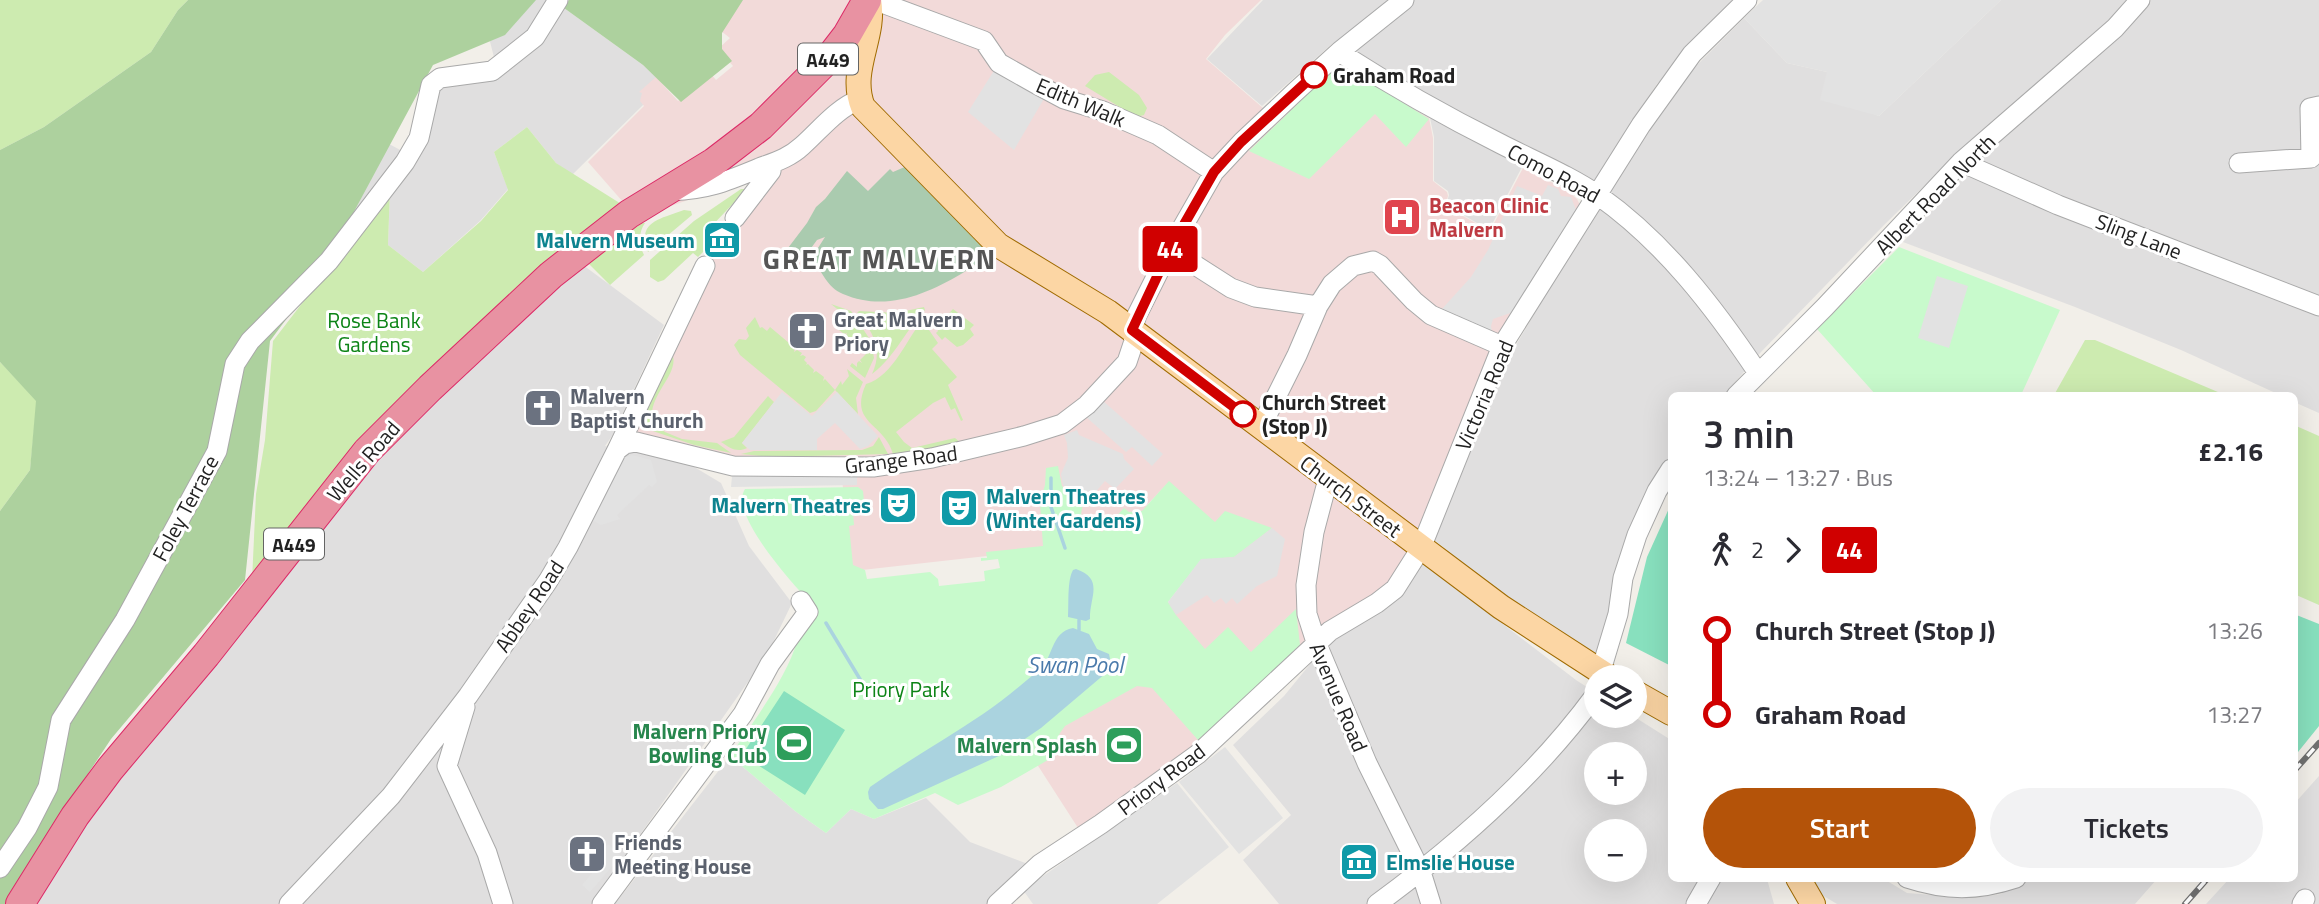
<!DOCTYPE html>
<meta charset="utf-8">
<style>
body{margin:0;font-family:"Titillium Web",sans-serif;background:#f2f2f3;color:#2b2b33;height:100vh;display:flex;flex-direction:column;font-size:26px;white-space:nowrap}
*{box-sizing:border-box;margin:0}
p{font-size:23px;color:#7c7c81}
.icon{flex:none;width:38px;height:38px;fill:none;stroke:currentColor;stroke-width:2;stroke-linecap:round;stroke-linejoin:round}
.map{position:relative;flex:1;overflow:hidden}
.panel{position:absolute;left:1668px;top:392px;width:630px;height:490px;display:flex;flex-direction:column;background:#fff;border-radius:10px;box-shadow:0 7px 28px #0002}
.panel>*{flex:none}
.badge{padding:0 14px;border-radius:5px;font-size:24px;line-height:46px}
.controls{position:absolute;left:1584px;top:665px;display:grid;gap:14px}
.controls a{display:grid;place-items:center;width:63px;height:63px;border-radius:50%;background:#fff;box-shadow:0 7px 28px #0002;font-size:35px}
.map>.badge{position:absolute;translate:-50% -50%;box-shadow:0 0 0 4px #fff}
.legs{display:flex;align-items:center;gap:10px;height:77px;padding:0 35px;font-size:23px}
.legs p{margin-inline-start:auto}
.head{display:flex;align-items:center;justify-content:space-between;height:119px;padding:0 35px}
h1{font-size:38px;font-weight:600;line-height:52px}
.cta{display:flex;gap:14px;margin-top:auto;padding:14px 35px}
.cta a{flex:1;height:80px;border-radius:42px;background:#b45309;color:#fff;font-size:28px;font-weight:600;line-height:80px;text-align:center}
.cta a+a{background:#f2f2f3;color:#2b2b33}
ul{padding:0 35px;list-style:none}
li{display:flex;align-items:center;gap:24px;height:84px;font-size:26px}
li i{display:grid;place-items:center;width:10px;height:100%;margin:0 9px;background:currentColor}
li i::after{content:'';width:18px;height:18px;margin:-9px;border:5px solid;border-radius:50%;background:#fff}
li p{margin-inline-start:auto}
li:first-child i{background:linear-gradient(#0000 50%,currentColor 0)}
li:last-child i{background:linear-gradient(currentColor 50%,#0000 0)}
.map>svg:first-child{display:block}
.residential{fill:#e0dfdf;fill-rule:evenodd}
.commercial{fill:#f2dad9}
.grass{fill:#cdebb0}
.forest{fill:#add19e}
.cemetery{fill:#aacbaf}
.park{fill:#c8facc}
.pitch{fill:#88e0be}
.parking{fill:#e2e2e2}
.water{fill:#aad3df}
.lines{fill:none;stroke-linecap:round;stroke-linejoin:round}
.stream{stroke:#aad3df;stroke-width:3.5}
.minor-casing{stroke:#a9a9a9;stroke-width:21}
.major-casing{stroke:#a06b00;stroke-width:26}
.highway-casing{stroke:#dc2a67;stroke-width:30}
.minor{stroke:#fff;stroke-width:19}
.major{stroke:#fcd6a4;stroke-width:24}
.highway{stroke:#e892a2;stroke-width:28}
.rail-casing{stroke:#707070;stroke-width:6}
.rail{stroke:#fff;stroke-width:3.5;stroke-dasharray:10;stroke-linecap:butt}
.line-1-casing{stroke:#fff;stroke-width:16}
.line-1{stroke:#d00000;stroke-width:10}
.stop-1-dot{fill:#fff;stroke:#d00000;stroke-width:3.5}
.labels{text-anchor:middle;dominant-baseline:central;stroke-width:6;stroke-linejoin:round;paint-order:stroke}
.shield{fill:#fff;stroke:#646464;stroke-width:2}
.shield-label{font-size:19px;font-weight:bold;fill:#222}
.stop-label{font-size:21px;font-weight:bold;fill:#222;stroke:#fff;text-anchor:start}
.street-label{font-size:21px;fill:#222;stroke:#fff}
.health-label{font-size:21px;font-weight:bold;fill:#be3a42;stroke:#fff;text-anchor:start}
.culture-label{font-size:21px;font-weight:bold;fill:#0d838f;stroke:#fff;text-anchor:end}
.worship-label{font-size:21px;font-weight:bold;fill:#5b616d;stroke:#fff;text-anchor:start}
.park-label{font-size:21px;fill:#0c8416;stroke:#fff}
.leisure-label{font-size:21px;font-weight:bold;fill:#27864d;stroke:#fff;text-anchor:end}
.water-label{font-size:23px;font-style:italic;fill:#4a7aab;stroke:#fff}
.district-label{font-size:28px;font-weight:bold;letter-spacing:2px;fill:#555;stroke:#fff}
</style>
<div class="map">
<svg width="2319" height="904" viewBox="0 0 2319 904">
<rect width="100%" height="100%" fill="#f2efe9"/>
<path class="residential" d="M496,0H569L564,8L643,65L659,80L642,96L643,105L572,175L556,163L527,127L494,152L508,189L481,220L423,272L388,245L390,190L294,284L354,125L415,158L439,83L498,73L484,18Z
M1263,0H1739L1657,84L1594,181L1533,151L1522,167L1489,230L1446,205L1449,195L1448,191L1434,181V137L1430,118L1433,102L1333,43L1262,106L1207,59Z
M2001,0H2130L2117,16L1958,153L1884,225L1761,352L1724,395L1671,396V454L1640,516L1597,659L1471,571L1442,546L1322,458L1495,343L1513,350L1609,188L1687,75L1744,18L1787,63L1827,72L1869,112L1879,116Z
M2151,0H2319V413L2294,402V396L2280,395L2181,350L2075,307L1903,242L1980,158L2120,33Z
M583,265L664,325L612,436L605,446L681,459L721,483L749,546L792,603L767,655L591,904H36L91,816L131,762L181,707L369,470L424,408L473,361Z
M1388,536L1576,680L1596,693V716H1633L1671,740V878L1767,879L1774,904H1279L1243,860L1291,815L1233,745L1284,696L1311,663L1300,645ZM1596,754H1634V793H1596ZM1596,831H1634V870H1596Z
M730,756L795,811L826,833L851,809L874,819L926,798L970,842L1028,864L999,889L1010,904H615Z
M2319,776V904H2206L2229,879L2294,878V804Z
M1808,879H1884L1907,893L1974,898L2001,894L2024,879H2157L2135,904H1837L1817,892Z"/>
<path class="commercial" d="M739,0H1261L1225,35L1206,59L1277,120L1340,65L1429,118L1433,138V181L1447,192L1448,196L1445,206L1490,231L1523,168L1565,189L1577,199L1580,205L1408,558L1385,587L1222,724L1080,831L1033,758L1226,537L1167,484L1146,506L1150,509L1102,535L1089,527L1079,510L1048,549L853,571L840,463H746L636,434L629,424L692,285L715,245L762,182L753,177L637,218L588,162L644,106L640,101L642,93L639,92L656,77L678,101L711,74L716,80L733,66L718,49L730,38L721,31Z"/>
<path class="grass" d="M0,0H188L178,10L151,52L44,127L0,150Z
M1109,72L1139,95L1147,108L1144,115L1136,117L1085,86L1095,75Z
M527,127L556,163L626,207L252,581L256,494L265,440L273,341L390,189L388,245L423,272L481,221L508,190L494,152Z
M741,189H747L706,232L714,241L698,257L693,253L664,280L658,282L650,277V260L694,221Z
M684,210L691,211L692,215L648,252C636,221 661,219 684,210Z
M642,223H645C638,233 639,245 644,255L610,285L585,260L602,246L606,250Z
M831,304L851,311L871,341L874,358L865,378L850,366L852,363L857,367V363L859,361L862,363L860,360L869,351H864L855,344L857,340L854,342L846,335L847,333L844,334L839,330L847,317Z
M924,307L925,310C905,331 895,357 872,374C883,351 874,332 857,313L859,311L896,313Z
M953,309L974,325L970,329L974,335L963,345L957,347L945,337L942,340L936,333L938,331L932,317L941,322Z
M755,317L760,328L762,327L767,331L770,327L795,348L794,352L797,350L802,353L800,356L803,355L806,357L804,360L807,363L806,365L808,364L814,370L813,373L816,371L824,377L823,381L825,379L835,390L841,381L842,385L849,376L847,369L863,382L856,398L858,414L835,390L816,411L810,413L740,355L734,345L739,339L746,340L749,336L746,328Z
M925,317L929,330L938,343L932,349L957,377L948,385L963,420L961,421L955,408L951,410L945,397L933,403L896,432L904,442L912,448L955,438L961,443L916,452L893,454C884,422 848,424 866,384C894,376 907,337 925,317Z
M2085,340H2095L2225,395H2054Z
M673,356C678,376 646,397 653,422L665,432L682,439L717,443L731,453L694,445L644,428L641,422Z
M0,362L37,401L30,470L0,511Z
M768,396L774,402L742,443L747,448C737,453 730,448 721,442L734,437Z
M2294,425L2319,436V605L2294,594Z
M879,437L888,454L773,457L741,454L754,451L862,450L873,446Z"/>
<path class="forest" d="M188,0H536L505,35L433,65L322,271L270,341L245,580L111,739L29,863L7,904H0V511L30,470L36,401L0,362V150L44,127L151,52L178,10Z
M569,0H743L722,33V49L732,61L681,102L643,65L564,8Z"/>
<path class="cemetery" d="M907,166L987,247C984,260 972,267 961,274C925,295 885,312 843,294C826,287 823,271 811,259L825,237L817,240L806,255L796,251L785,252L807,223L816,207L825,199L847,171L868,191L890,169L893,172Z"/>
<path class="park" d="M1340,63L1429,119L1406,147L1375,114L1309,179L1249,151Z
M1899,247L2060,310L2021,395H1876L1817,329Z
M1058,466L1062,486L1083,503L1081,514L1091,522L1093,521L1098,524L1096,527L1102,532L1124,508L1129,512L1142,511L1169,481L1215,522L1225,511L1272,528L1234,557L1201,560L1168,602L1176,615L1205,649L1228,627L1251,652L1296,609L1300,645L1249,696L1198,740L1152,688L1137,686L1065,726L1060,733L1048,760L1001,787L958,805L935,793L874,819L851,809L826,833L795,811L730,756C752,723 787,678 797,641C801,627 803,612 806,598C789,579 729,513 745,489L858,487L863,491L865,511L853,513L854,525L849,526L853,565L865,570L867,579L930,572L938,579L939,586L985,581L984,571L1000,568L998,559L981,561V558H987L986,552L1043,546L1040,502L1045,485L1046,468Z"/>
<path class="pitch" d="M1671,504V666L1626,643L1647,557Z
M2294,614L2319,624V726L2294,757Z
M784,691L845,730L805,795L742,755Z"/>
<path class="parking" d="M1763,0H2001L1879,116L1820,100L1827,72L1787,63L1744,18Z
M995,69L1045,97L1014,150L968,112Z
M1548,185L1558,189L1561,196L1571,197L1576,210L1516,311L1493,319L1491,326L1492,331L1473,324L1442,309L1471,277L1488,250L1517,186L1542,196Z
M1937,276L1968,286L1949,348L1918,338Z
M782,392L812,416L837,392L878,436L868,446L860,449L835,423L817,439V450H750L742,443Z
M1102,400L1163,454L1152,466L1132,447L1126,452L1086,417Z
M1077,430L1079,435L1123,454L1124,459L1134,469L1115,489L1105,481L1086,503L1063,485L1061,474L1068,458L1067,443L1064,435Z
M632,455L651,460L657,482L652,487L649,485L617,515L620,519L601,525L592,520L624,458Z
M733,466L857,467V485L731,487Z
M1272,528L1285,539L1277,576L1257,586L1237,604L1232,598L1226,604L1221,598L1214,603L1207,595L1176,615L1168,602L1201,559L1234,557Z
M1225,747L1283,818L1239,854L1179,782Z
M1177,783L1229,847L1157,904H1033L1023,890Z
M608,844L621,856L590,892L582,885L606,857L601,852Z"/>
<path class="water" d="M1076,569C1105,579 1089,598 1090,619L1086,621L1068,617C1069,603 1067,581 1073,570Z
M1073,628L1089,634L1097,649L1109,654L1111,664L1106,673L1041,728L1001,755L883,809H878L869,799L868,792L870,787C907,761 946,739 983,714C1002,701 1020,686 1038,671C1054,659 1050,632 1073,628Z"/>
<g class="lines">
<path class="stream" d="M1051,478V507L1065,548
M826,623L869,694
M1079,630V620"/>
<defs>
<path id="minor" d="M874,0L984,41L999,63L1038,85L1064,99L1103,111L1158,135L1214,172
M1339,52C1392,86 1445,116 1501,144C1530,159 1573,177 1599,196C1664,242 1714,307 1758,373
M1961,162L2058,205L2319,306
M2239,163L2311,158L2310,108L2319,106
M671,191C709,189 725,182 759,168C775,162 789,158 802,146C821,129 836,109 860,99
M735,218L771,171L772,164
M1170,249L1231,288L1255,297L1318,306
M1736,396L1825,307L1961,162L2115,28L2140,0
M1261,427L1297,355L1318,306L1332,284L1353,266L1373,261L1380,265L1414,301L1431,315L1502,346
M617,450L625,444L636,442L733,466L873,467L932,458L1024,436L1062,424L1087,405L1127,362L1134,341L1132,330L1137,315L1170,249L1214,172L1242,142L1295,92L1339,52L1404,0
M1328,479L1314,532L1306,585L1307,614L1316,642L1367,763L1421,872L1431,904
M1599,677L1618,614L1623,578L1637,535L1657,491L1671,469
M465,707L447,766L487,853L503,904
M0,868L27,828L48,787L61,720L125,620L217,451L235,364L250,341L329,261L405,162L419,138L431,85L440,78L492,71L535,37L558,0
M1907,878C1947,891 1977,891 2016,878
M289,904L391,796L468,696L548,581L568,547L617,450L705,266
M602,904L743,714L770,664L808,612L801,601
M997,904L1040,864L1101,824L1198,754L1330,631L1377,603L1395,589L1421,548L1502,346L1641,125L1692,54L1747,0
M1377,904C1459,844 1536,776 1596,694
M1696,904L1711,878
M2302,904L2305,899"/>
<path id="major" d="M869,0C876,37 848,70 863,107L998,245L1108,312L1501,607L1609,677
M1634,692L1671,713
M1798,878L1813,904"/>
<path id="highway" d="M20,904L75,816L110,769L206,655L367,451L430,388L551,275L629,214L714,162L761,126L830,57L847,35L867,0"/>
</defs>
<use href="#minor" class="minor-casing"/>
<use href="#major" class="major-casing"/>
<use href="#highway" class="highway-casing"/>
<use href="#minor" class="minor"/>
<use href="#major" class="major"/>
<use href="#highway" class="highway"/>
<defs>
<path id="rail" d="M2294,771L2319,743
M2185,904L2208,878"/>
</defs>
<use href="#rail" class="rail-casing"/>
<use href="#rail" class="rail"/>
</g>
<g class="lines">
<defs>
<path id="line-1" d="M1243,414L1132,330L1170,249L1214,172L1241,142L1314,75"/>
</defs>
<use href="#line-1" class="line-1-casing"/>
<use href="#line-1" class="line-1"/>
</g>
<defs>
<symbol id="hospital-square" viewBox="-11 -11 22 22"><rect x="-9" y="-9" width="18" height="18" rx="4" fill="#e0444e" stroke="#fff"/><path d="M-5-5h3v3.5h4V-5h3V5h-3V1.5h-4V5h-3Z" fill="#fff"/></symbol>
<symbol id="museum-square" viewBox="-11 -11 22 22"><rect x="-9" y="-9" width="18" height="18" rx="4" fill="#0f9aa8" stroke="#fff"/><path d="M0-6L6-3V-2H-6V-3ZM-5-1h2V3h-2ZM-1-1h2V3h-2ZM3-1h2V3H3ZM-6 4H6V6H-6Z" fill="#fff"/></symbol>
<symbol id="church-square" viewBox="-11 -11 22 22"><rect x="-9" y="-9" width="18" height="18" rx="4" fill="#6b7280" stroke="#fff"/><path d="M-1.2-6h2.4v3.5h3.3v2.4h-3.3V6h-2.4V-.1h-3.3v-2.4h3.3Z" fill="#fff"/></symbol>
<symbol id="theatre-square" viewBox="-11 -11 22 22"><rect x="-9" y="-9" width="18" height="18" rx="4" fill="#0f9aa8" stroke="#fff"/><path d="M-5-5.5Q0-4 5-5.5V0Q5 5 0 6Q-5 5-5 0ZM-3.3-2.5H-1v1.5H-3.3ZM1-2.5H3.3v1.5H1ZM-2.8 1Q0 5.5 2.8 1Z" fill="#fff"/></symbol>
<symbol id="stadium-square" viewBox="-11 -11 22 22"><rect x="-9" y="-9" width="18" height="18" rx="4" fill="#2e9e5b" stroke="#fff"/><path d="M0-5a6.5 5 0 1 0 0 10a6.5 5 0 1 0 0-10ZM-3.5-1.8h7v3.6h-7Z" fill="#fff"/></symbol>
</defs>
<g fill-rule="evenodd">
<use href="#hospital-square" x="1380" y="195" width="44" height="44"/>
<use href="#museum-square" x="700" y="218" width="44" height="44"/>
<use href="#church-square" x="785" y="309" width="44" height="44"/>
<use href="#church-square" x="521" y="386" width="44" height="44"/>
<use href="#theatre-square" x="876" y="483" width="44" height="44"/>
<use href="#theatre-square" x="937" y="486" width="44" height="44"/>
<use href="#stadium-square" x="772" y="721" width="44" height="44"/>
<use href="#stadium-square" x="1102" y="723" width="44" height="44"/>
<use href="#church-square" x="565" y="832" width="44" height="44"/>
<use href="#museum-square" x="1337" y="840" width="44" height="44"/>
</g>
<g class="stop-1-dot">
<circle cx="1314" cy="75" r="12"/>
<circle cx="1243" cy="414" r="12"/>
</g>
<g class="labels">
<g class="shield">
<rect x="798" y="43.5" width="60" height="31" rx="5"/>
<rect x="264" y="528.5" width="60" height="31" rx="5"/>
</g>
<g class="shield-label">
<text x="828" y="59">A449</text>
<text x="294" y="544">A449</text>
</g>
<g class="stop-label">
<text x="1333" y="75">Graham Road</text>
<text x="1262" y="402">Church Street<tspan x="1262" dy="24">(Stop J)</tspan></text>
</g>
<g class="street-label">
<text transform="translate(1081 102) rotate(23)">Edith Walk</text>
<text transform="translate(1554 173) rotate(28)">Como Road</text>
<text transform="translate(1935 194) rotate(-45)">Albert Road North</text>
<text transform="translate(2139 236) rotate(21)">Sling Lane</text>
<text transform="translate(1484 395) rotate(-67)">Victoria Road</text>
<text transform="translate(901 459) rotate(-7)">Grange Road</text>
<text transform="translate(363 461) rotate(-49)">Wells Road</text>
<text transform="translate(1351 496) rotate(37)">Church Street</text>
<text transform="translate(185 508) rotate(-62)">Foley Terrace</text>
<text transform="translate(529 606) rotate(-56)">Abbey Road</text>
<text transform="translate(1339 697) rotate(67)">Avenue Road</text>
<text transform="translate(1161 779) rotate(-37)">Priory Road</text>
</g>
<g class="health-label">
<text x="1429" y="205">Beacon Clinic<tspan x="1429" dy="24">Malvern</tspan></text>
</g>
<g class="culture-label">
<text x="695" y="240">Malvern Museum</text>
<text x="986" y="496" text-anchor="start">Malvern Theatres<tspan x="986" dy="24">(Winter Gardens)</tspan></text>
<text x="871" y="505">Malvern Theatres</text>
<text x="1386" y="862" text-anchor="start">Elmslie House</text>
</g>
<g class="worship-label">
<text x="834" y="319">Great Malvern<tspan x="834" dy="24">Priory</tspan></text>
<text x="570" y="396">Malvern<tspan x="570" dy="24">Baptist Church</tspan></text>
<text x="614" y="842">Friends<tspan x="614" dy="24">Meeting House</tspan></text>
</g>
<g class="park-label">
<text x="374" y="320">Rose Bank<tspan x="374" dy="24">Gardens</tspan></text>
<text x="901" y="689">Priory Park</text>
</g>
<g class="leisure-label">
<text x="767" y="731">Malvern Priory<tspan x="767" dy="24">Bowling Club</tspan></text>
<text x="1097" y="745">Malvern Splash</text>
</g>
<g class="water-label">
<text x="1075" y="664">Swan Pool</text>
</g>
<g class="district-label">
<text x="880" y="258">GREAT MALVERN</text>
</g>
</g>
</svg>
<div class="controls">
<a><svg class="icon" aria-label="layers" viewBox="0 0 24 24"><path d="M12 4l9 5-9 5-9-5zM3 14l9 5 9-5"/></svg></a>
<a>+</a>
<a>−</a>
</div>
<b class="badge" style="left:1170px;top:249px;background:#d00000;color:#fff">44</b>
<section class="panel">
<div class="head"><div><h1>3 min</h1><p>13:24 – 13:27 · Bus</p></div><b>£2.16</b></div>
<div class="legs"><svg class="icon" aria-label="walk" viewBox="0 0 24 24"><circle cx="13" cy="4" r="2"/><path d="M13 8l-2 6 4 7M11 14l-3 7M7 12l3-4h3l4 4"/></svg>2<svg class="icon" aria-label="forward" viewBox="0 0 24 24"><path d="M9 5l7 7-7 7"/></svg><b class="badge" style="background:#d00000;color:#fff">44</b></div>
<ul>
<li><i style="color:#d00000"></i><b>Church Street (Stop J)</b><p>13:26</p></li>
<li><i style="color:#d00000"></i><b>Graham Road</b><p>13:27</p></li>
</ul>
<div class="cta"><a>Start</a><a>Tickets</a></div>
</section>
</div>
